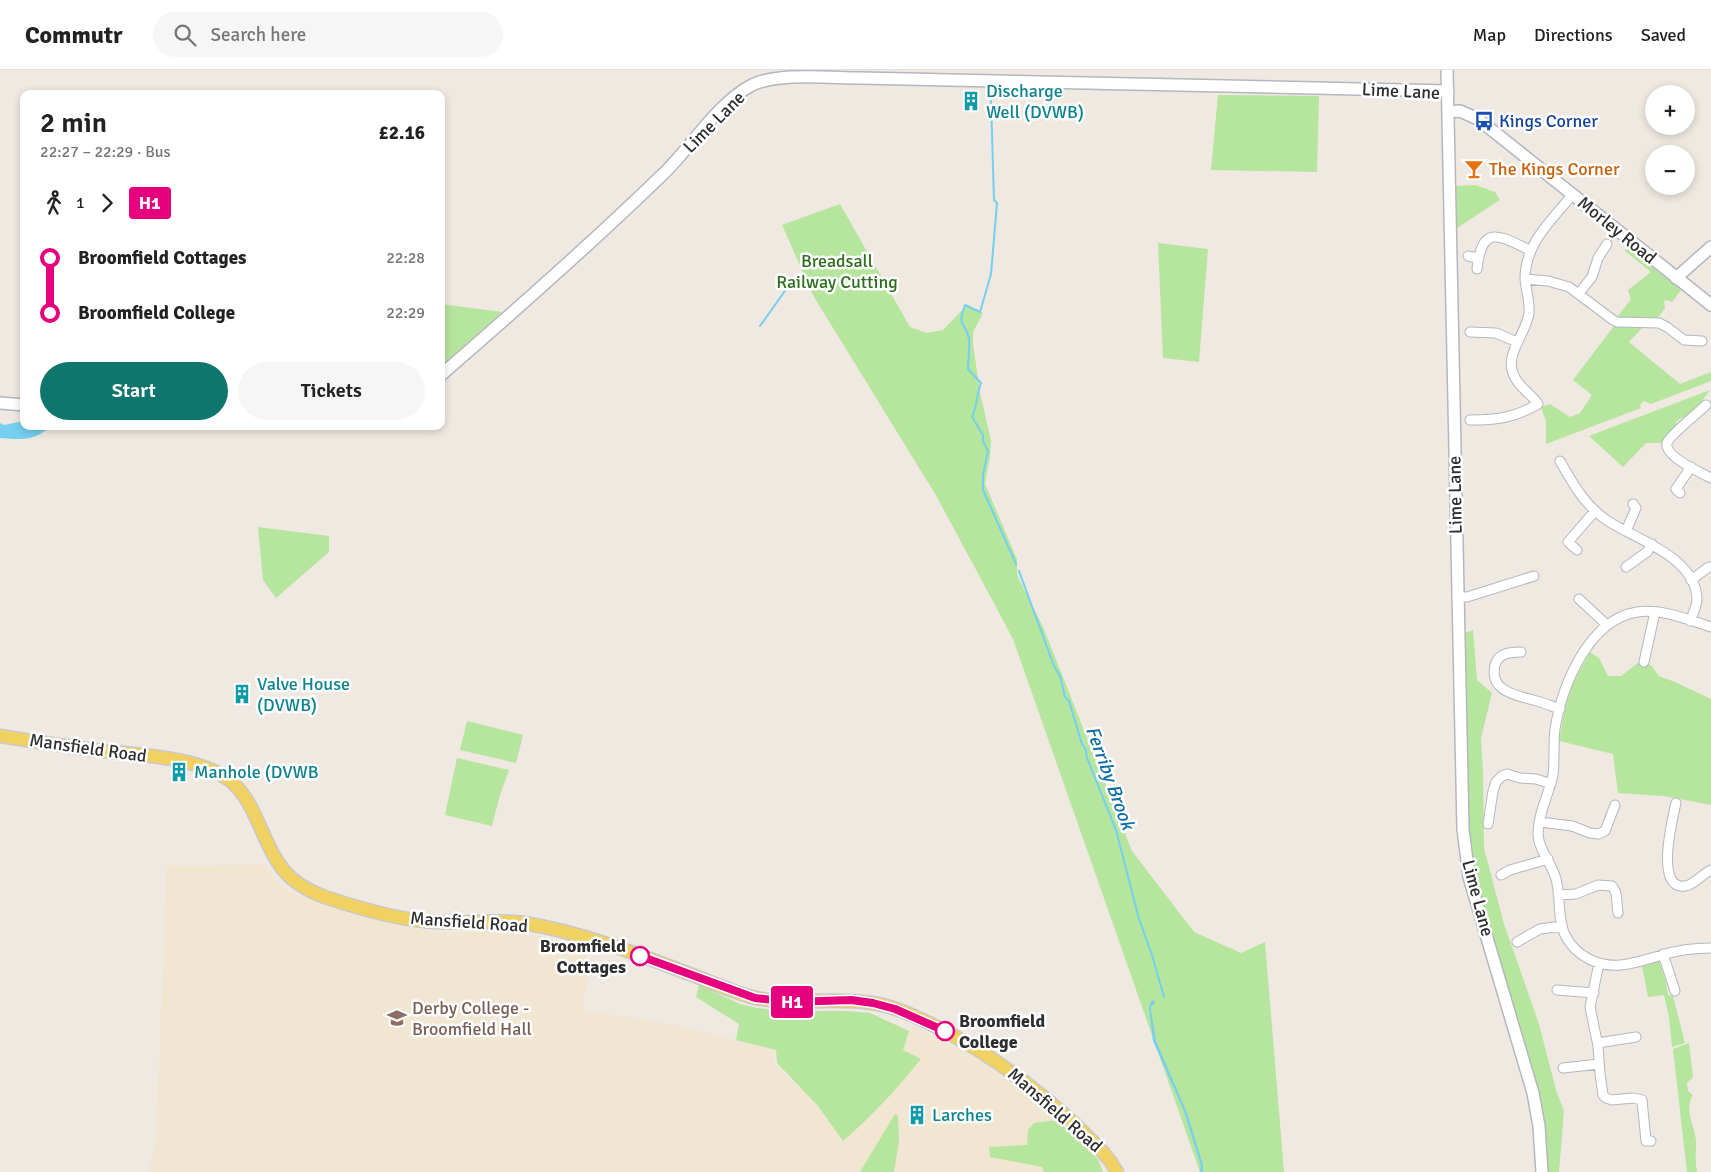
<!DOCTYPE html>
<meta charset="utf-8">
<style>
body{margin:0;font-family:Signika,sans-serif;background:#f6f6f6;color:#222;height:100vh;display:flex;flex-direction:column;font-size:19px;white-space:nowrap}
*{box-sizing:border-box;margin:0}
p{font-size:16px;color:#767676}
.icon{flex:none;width:28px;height:28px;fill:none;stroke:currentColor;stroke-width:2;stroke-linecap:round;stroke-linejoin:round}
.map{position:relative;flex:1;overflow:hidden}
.sheet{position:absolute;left:20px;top:20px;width:425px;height:340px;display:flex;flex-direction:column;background:#fff;border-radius:10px;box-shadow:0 2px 8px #0003}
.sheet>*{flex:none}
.badge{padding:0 10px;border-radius:4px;font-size:18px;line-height:32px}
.tools{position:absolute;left:1645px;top:15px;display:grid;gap:10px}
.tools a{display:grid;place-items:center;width:50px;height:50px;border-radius:50%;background:#fff;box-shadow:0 2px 8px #0003;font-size:25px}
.map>.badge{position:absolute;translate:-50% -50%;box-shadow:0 0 0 2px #fff}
.legs{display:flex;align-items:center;gap:8px;height:55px;padding:0 20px;font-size:16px}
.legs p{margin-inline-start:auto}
.head{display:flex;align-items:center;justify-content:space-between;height:85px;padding:0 20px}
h1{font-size:28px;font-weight:600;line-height:38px}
.button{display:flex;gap:10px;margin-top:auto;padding:10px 20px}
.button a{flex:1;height:58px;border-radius:30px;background:#0f766e;color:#fff;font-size:20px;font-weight:600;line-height:58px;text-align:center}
.button a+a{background:#f6f6f6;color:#222}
ul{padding:0 20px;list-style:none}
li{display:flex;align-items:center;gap:18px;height:55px;font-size:19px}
li i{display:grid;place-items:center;width:8px;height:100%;margin:0 6px;background:currentColor}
li i::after{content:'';width:12px;height:12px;margin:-6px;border:4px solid;border-radius:50%;background:#fff}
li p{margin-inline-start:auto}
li:first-child i{background:linear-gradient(#0000 50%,currentColor 0)}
li:last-child i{background:linear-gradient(currentColor 50%,#0000 0)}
header{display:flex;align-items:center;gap:30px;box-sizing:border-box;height:70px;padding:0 25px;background:#fff;border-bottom:1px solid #e0e0e0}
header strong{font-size:24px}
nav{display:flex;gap:28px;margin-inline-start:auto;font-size:18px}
.search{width:350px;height:45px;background:#f6f6f6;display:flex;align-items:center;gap:12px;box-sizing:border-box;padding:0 18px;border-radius:28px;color:#767676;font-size:19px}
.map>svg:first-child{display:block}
.education{fill:#f0e6d1}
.green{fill:#b6e59e}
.water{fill:#75cff0}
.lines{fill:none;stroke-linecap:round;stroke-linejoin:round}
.stream{stroke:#75cff0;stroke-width:2}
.street-casing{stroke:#b4b7c1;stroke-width:11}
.secondary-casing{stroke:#b4b7c1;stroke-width:14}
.primary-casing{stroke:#c9c9c9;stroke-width:15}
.street{stroke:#fff;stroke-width:9}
.secondary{stroke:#fff;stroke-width:11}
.primary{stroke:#f2d163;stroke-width:12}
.line-1-casing{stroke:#fff;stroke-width:11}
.line-1{stroke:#e6007e;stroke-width:8}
.stop-1-dot{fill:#fff;stroke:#e6007e;stroke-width:2.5}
.labels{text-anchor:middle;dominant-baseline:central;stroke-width:5;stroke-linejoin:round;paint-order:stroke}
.culture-label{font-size:18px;fill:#0d838f;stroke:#fff;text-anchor:start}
.street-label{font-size:18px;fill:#2e2e2e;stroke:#fff}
.transit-label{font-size:18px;fill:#164399;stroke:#fff;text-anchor:start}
.food-label{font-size:18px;fill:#c56008;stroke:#fff;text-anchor:start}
.park-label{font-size:18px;fill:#2c6e1b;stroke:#fff}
.stop-label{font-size:18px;font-weight:bold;fill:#2e2e2e;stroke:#fff;text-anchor:end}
.education-label{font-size:18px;fill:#785e54;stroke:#fff;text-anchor:start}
.water-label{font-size:19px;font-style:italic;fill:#0d6fa3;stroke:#fff}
</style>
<header>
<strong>Commutr</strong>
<div class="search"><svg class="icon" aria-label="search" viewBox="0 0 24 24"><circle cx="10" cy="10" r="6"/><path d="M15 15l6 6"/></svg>Search here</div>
<nav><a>Map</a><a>Directions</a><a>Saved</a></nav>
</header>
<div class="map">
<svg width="1711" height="1102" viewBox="0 0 1711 1102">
<rect width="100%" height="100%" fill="#efe9e1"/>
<path class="education" d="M264,795L279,814L291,822L340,839L434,863L503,860L548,868L586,878L589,898L582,940L677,955L775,980L773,992L827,1044L913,956L962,980L1007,1009L1063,1055L1098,1089L1103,1102H149L156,1070L167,796Z"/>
<path class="green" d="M1218,25L1319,26L1317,102L1211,100Z
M1475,115L1495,122L1500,130L1457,158L1456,116Z
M840,134L910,257L927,263L943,260L967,235L983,243L973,262V274L980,323L991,370L990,387L985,414L1017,489V504L1019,509L1043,557L1132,781L1194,862L1241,883L1265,872L1284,1102H1200L1013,569L937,427L814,227L782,155Z
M1158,173L1208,179L1199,292L1163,288Z
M1627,177L1681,220L1672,232L1666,230L1664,232L1665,238L1657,249C1645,248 1632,251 1620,249L1618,246L1631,229L1628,220L1651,202L1625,181Z
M441,234L502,242L443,295L441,279Z
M1614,256L1643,257L1629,272L1680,314L1711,302V311L1651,334L1644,331L1640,335L1641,338L1546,374V351L1541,337L1550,334L1570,347L1580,343L1592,325L1573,310Z
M1710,320L1689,349L1681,348L1676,352V356L1664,373H1646L1623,397L1589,366Z
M258,457L329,466V482L276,528L263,510Z
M1473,560L1477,610L1492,623L1481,668L1483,703L1484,778L1504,854L1539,954L1556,1020L1564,1041L1559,1102H1545V1089L1470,793L1462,564Z
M1590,582L1599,588L1608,606H1621L1639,592L1651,595L1659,606L1675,612L1711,629V735L1664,726L1618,723L1613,684L1559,671L1565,638L1573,613Z
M467,651L523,665L516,693L460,680Z
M457,688L509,700L500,725L492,756L445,745Z
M1659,890L1666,912L1668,925L1673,926L1685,973L1672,977L1669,947L1664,925L1648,927L1642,896Z
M699,915L740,934L757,938L784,941H846L870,943L909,961L903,980L921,989C896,1020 874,1044 843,1071L818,1036L777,993L776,980L736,970L739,954L696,927Z
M1689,973L1693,1007L1687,1013L1688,1021L1693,1025C1684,1040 1694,1054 1696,1070C1696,1081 1695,1092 1697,1102H1687L1673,979Z
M895,1044L898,1046L899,1071L894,1102H860Z
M1057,1050L1098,1089L1103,1102H1044L1042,1097L990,1087L989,1077L1027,1075L1028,1060L1034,1053Z"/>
<path class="water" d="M24,351V356H33L35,358L46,356L47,359C33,372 17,369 0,368V353L4,355Z
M1154,930L1155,933L1151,937V940L1156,971L1187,1043L1203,1095V1102H1200L1201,1096L1184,1041L1153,971L1149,938L1151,932Z"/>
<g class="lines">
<path class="stream" d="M991,31L994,130L997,133L991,204L980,242L965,235C956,258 966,251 969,269C970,278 968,290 968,299L981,313C977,324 977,336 972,347L983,365V371L988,381L983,405V420L1016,494
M760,256L792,211L809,209
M1019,501L1054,596L1060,606L1065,627L1069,631L1082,674L1086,680L1087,688L1116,760L1139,849L1152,885L1164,927"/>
<defs>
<path id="street" d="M1468,186L1478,188
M1477,199C1482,154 1499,165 1529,180
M1525,209L1548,211L1569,217L1613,250L1617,252L1659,253L1667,257L1684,270L1702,271
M1579,223L1592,207L1598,188L1607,174
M1470,262L1496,263L1517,272
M1706,335C1699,342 1669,366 1667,373C1664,386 1701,403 1711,408
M1470,350C1497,350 1514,348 1538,334C1532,325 1523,320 1517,311C1500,287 1526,266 1529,243C1530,232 1526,220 1525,209C1525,173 1552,150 1573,124
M1560,391C1573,414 1585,436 1608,451C1635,469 1696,487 1697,529C1697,536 1693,544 1690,551
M1680,423L1676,419L1691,397
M1626,461L1636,438L1633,434
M1577,480L1568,472L1595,441
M1626,497L1647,482L1652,474
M1691,510L1709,497
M1457,527H1467L1534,506
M1579,529L1607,555
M1711,557C1688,550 1662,538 1637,542C1588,550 1562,616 1555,659C1553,674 1555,690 1553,705C1549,724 1538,743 1538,764C1538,779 1552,794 1556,809C1561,827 1557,848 1565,865C1570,875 1579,884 1589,889C1614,902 1637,892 1662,885C1678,880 1694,878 1711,878
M1521,582C1511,582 1498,583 1495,595C1489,621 1515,625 1533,630C1542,632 1551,636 1560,639
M1644,592L1655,542
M1676,733C1673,747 1654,820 1685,816C1694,815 1702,804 1711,800
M1540,752L1572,756L1590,763L1598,764L1605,761L1615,735
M1488,754L1493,721L1496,712L1502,706L1507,704L1520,708L1536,709L1551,714
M1501,805L1510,800L1548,789
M1558,825L1576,824L1598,815L1612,816L1616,823L1618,843
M1517,872L1540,859L1562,856
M1663,884L1675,921
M1599,893L1590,937L1598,976L1600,1004L1603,1025L1606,1028L1612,1030L1633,1028L1642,1030L1646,1071H1651
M1557,920L1594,923
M1598,973L1636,967
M1563,998L1599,994"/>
<path id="secondary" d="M1447,0L1463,759L1469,807L1533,1023L1539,1056L1542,1102
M1448,42L1460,41L1478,49L1711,235
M1676,208L1711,177
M441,305C516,240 590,175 661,106C691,78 716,34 752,15C779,2 831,8 861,8L1448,21
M0,333L24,335"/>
<path id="primary" d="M0,666C31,671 62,676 94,680C134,685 203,686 233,713C244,723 251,736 257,750C275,789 281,811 325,827C358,838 401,851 436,852C465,854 495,849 524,853C579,862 635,883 687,903C709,911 730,921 752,927C792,937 832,926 872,933C893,936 912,945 931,954C987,981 1035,1017 1080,1059C1094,1073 1108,1085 1117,1102"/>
</defs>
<use href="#street" class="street-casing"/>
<use href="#secondary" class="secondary-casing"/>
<use href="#primary" class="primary-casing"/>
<use href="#street" class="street"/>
<use href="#secondary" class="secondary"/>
<use href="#primary" class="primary"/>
</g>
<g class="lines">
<defs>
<path id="line-1" d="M640,886L755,928L791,932L851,930L873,933L895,939L945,961"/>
</defs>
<use href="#line-1" class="line-1-casing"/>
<use href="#line-1" class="line-1"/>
</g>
<defs>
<symbol id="building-bare" viewBox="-9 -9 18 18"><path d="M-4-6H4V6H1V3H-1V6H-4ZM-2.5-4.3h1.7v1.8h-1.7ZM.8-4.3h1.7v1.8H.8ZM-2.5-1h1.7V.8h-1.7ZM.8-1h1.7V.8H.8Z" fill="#0f9aa8" stroke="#fff" stroke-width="2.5" paint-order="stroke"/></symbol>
<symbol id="bus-bare" viewBox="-9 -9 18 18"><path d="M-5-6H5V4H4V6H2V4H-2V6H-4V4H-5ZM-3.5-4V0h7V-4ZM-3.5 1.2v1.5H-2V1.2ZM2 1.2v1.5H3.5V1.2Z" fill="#1a4fb4" stroke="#fff" stroke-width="2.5" paint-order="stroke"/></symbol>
<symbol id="bar-bare" viewBox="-9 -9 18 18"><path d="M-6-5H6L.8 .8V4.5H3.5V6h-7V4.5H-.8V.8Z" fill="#e8710a" stroke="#fff" stroke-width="2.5" paint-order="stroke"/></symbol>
<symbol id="university-bare" viewBox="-9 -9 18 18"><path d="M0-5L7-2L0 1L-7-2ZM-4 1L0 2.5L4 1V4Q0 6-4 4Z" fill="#8d6e63" stroke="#fff" stroke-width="2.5" paint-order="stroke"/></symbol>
</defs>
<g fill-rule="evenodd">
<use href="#building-bare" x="957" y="17" width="28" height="28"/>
<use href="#bus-bare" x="1470" y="37" width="28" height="28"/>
<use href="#bar-bare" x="1460" y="85" width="28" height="28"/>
<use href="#building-bare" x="228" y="610" width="28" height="28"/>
<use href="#building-bare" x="165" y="688" width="28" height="28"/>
<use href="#university-bare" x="383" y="934" width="28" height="28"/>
<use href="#building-bare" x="903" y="1031" width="28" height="28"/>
</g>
<g class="stop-1-dot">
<circle cx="640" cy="886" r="9"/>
<circle cx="945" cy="961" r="9"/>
</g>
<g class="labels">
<g class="culture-label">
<text x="986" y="21">Discharge<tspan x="986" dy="21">Well (DVWB)</tspan></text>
<text x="257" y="614">Valve House<tspan x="257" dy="21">(DVWB)</tspan></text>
<text x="194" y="702">Manhole (DVWB</text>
<text x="932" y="1045">Larches</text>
</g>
<g class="street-label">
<text transform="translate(1401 21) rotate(3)">Lime Lane</text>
<text transform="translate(714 52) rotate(-45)">Lime Lane</text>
<text transform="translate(1617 160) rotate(39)">Morley Road</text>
<text transform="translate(1455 425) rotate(-91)">Lime Lane</text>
<text transform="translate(88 678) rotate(8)">Mansfield Road</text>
<text transform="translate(1478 828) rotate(75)">Lime Lane</text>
<text transform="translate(469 852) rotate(4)">Mansfield Road</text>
<text transform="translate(1055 1040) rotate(41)">Mansfield Road</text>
</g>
<g class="transit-label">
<text x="1499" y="51">Kings Corner</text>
</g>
<g class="food-label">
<text x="1489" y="99">The Kings Corner</text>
</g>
<g class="park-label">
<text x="837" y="191">Breadsall<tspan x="837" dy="21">Railway Cutting</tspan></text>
</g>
<g class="stop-label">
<text x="626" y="876">Broomfield<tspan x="626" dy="21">Cottages</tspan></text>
<text x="959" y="951" text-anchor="start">Broomfield<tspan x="959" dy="21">College</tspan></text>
</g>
<g class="education-label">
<text x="412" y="938">Derby College -<tspan x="412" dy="21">Broomfield Hall</tspan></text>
</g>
<g class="water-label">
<text transform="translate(1110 708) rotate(70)">Ferriby Brook</text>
</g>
</g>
</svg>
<div class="tools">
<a>+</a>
<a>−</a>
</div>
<b class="badge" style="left:792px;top:932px;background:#e6007e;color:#fff">H1</b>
<section class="sheet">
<div class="head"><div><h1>2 min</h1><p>22:27 – 22:29 · Bus</p></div><b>£2.16</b></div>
<div class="legs"><svg class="icon" aria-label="walk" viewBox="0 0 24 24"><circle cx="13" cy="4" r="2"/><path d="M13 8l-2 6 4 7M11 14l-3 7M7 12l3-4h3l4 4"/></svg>1<svg class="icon" aria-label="forward" viewBox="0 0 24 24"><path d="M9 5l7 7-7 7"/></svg><b class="badge" style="background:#e6007e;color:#fff">H1</b></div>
<ul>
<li><i style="color:#e6007e"></i><b>Broomfield Cottages</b><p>22:28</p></li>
<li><i style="color:#e6007e"></i><b>Broomfield College</b><p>22:29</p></li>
</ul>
<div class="button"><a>Start</a><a>Tickets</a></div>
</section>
</div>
